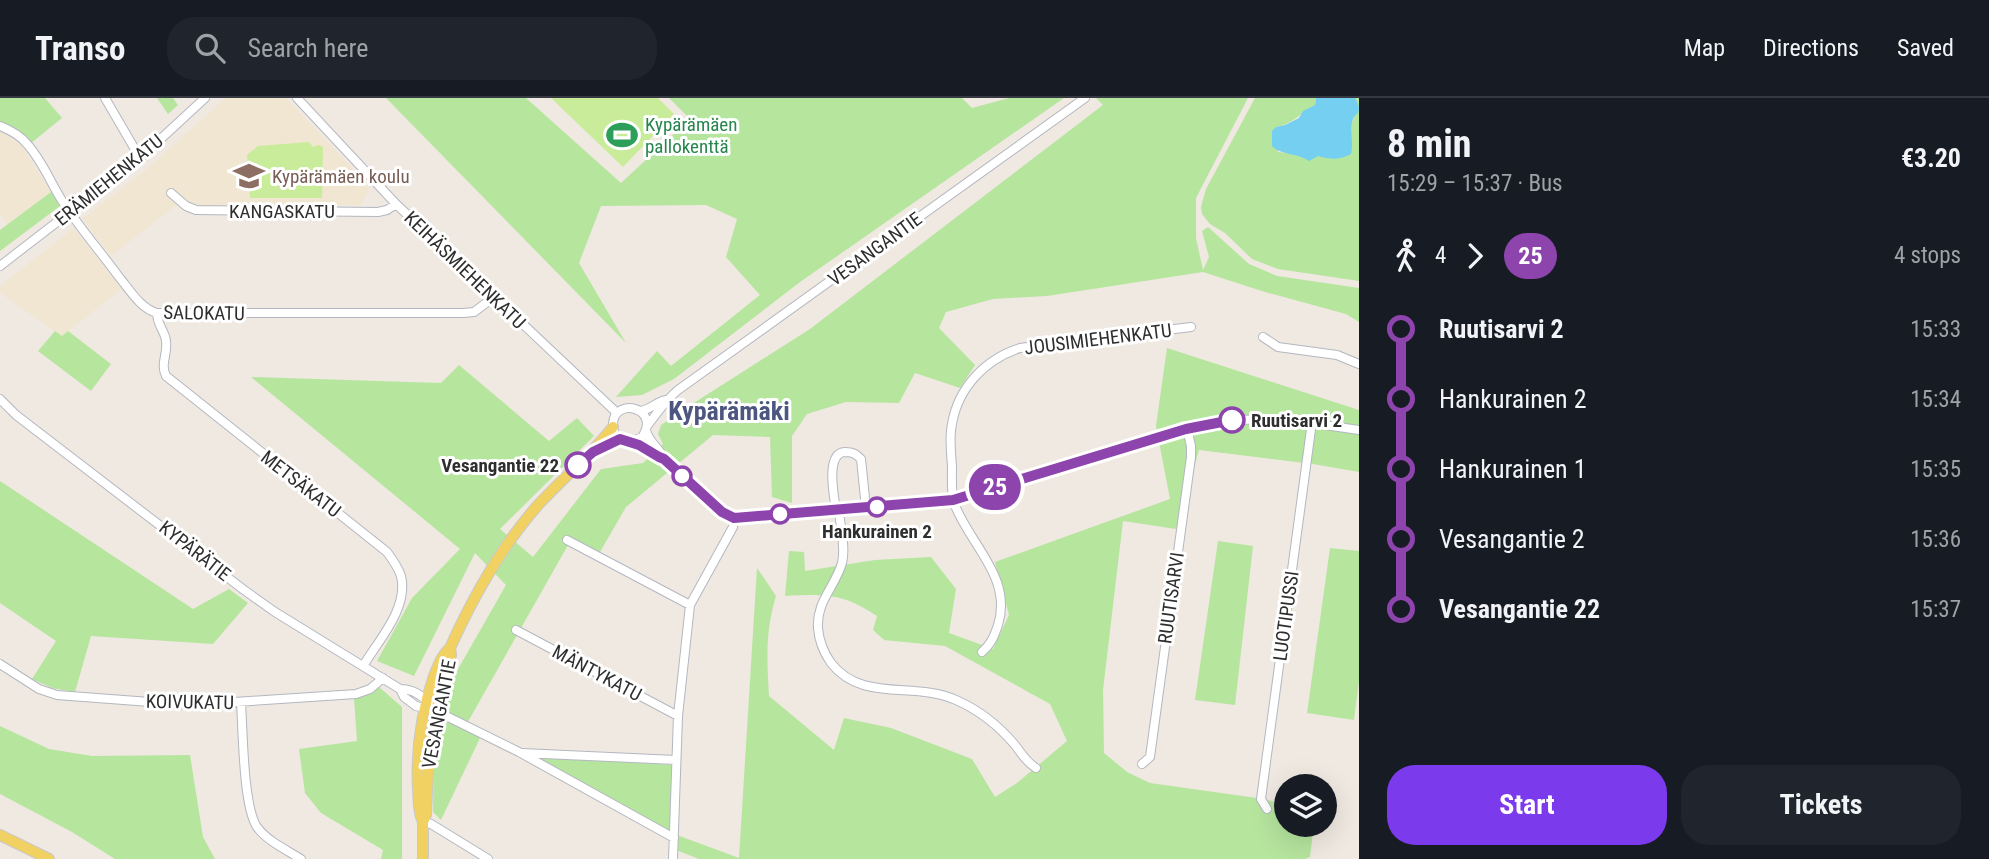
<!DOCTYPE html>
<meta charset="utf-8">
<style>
body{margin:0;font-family:"Roboto Condensed",sans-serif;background:#20242c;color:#f1f3f6;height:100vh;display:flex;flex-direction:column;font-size:26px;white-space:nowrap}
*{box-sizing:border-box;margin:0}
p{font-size:23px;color:#9ea1a6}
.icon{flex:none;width:38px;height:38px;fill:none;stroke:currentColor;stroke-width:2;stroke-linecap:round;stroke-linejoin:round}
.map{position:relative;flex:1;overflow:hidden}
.side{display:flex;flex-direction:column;background:#171b24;width:630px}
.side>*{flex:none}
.badge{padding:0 14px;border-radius:23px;font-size:24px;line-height:46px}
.buttons{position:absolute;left:1274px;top:676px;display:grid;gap:14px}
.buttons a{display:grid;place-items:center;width:63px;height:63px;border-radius:50%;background:#171b24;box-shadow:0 7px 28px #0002;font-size:35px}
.map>.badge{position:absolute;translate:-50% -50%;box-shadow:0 0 0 4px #fff}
.legs{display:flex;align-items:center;gap:10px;height:77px;padding:0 28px;font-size:23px}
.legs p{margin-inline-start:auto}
.overview{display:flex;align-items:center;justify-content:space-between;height:119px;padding:0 28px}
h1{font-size:38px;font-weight:700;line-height:52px}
.button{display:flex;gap:14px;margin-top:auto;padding:14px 28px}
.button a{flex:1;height:80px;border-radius:28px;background:#7c3aed;color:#fff;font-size:28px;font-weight:700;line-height:80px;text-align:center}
.button a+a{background:#20242c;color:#f1f3f6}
ul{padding:0 28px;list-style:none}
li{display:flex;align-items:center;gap:24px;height:70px;font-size:26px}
li i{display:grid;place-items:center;width:10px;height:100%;margin:0 9px;background:currentColor}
li i::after{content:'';width:18px;height:18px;margin:-9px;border:5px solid;border-radius:50%;background:#171b24}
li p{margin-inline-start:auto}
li:first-child i{background:linear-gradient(#0000 50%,currentColor 0)}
li:last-child i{background:linear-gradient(currentColor 50%,#0000 0)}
header{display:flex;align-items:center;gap:42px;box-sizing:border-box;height:98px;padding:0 35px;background:#171b24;border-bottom:2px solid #363941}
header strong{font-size:33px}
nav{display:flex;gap:38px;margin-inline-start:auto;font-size:24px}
.search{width:490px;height:63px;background:#20242c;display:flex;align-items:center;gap:18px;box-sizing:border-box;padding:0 24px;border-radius:28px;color:#9ea1a6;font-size:26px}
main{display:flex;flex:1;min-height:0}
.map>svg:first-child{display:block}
.education{fill:#f0e6d1}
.green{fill:#b6e59e}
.pitch{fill:#c9ec9a}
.water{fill:#75cff0}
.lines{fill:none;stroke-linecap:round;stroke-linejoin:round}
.minor-casing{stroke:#b4b7c1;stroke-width:10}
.major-casing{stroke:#c9c9c9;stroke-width:12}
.minor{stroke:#fff;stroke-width:8}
.major{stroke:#f2d163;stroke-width:10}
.line-1-casing{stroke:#fff;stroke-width:16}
.line-1{stroke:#8e44ad;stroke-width:10}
.stop-1-dot{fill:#fff;stroke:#8e44ad;stroke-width:3.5}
.labels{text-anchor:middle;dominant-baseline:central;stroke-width:6;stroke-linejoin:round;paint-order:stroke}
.leisure-label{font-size:19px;fill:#27864d;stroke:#fff;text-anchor:start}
.education-label{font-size:19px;fill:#785e54;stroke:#fff;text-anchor:start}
.street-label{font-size:19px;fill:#2e2e2e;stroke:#fff}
.stop-label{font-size:19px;font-weight:bold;fill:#2e2e2e;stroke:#fff;text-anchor:start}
.district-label{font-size:26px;font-weight:bold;fill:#4d5680;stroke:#fff}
</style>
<header>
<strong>Transo</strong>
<div class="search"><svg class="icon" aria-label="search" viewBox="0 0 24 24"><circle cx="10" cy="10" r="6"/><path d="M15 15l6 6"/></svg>Search here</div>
<nav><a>Map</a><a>Directions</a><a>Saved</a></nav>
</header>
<main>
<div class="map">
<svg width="1359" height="761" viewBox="0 0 1359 761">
<rect width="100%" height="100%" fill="#efe9e1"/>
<path class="education" d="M225,0H286L370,89L361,107L199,108L184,101L111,158L82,121L153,66Z
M0,33L21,47L51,94L8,126L0,116Z
M74,130L121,191L62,238L0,195V188Z"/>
<path class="green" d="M0,0H45L62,20L30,46L0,26Z
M157,0H173L178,7L168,16Z
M386,0H526L621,85L690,21L669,0H962L972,10L1009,0H1064L800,184L674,281L642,297L616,299L657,253L671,268L760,197L726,159L737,121L706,107L601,108L579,165L626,245Z
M1096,0H1248L1196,100V140L1203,172L1209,159L1202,133L1208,129L1249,166L1277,178L1359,190V224L1346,216L1265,194L1203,174L1047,198L993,201L946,214L939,230L975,267L960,290L915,275L899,305L846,304L807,316L792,338V405L772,399L770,339L713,337L626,409L600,454L572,440L465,629L480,640L441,722L433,714L434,638L445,594L506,487L475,455L414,578L377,563L412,500L460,451L251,279L441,285L459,267L549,343L577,320L594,338L500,431L533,459L601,371L643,365L663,346L658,336L661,327L689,308L810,231L1103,7Z
M1255,0H1316L1315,7C1300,15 1293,26 1276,29L1278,54L1301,57L1351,40C1351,35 1351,28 1353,22C1357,12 1359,11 1355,0H1359V183L1278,171L1252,161L1225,135L1210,126L1202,116L1201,109L1206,91Z
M51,94L60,108L0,153V132Z
M55,233L62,238L68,233L111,266L91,293L38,253Z
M1167,250L1359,312V374L1313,366L1199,352L1176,431L1123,423L1103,592L1104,655L1127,674L1150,685L1257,700L1286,706V726H1314L1310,759L1305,761H699L676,752L677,737L739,760L757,470L776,498C765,534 767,561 769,598L834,652L844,620L891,630L972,661L995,699L1017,685L1067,643L1050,606L945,548L884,542L873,532L877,518C843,495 824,496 785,498L789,453L804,454L805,473L875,462L931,459L956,491L949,535L993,551L1009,517L995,464L1170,401L1156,328Z
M0,383L193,511L229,491L248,505L213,546L91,538L75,594L52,590L32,581L56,543L0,505Z
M1218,443L1253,448L1235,607L1195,602Z
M1330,450L1359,453V583L1354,622L1307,615Z
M379,589L402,609V761H381L383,752L321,715L305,695L299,651L357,643L354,600Z
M0,628L49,651L92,658L190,657L203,739L215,761H115L72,734L0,696Z
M531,658L673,667L671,734Z"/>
<path class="pitch" d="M551,0H658L674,16L623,69Z
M309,44L313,49L318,47L323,49L322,100H250L247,57L258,48Z"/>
<path class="water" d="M1316,0H1355C1357,4 1359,7 1359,11C1358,17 1355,16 1353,21C1349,33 1354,45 1351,56C1338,62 1332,62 1318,58L1309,63C1296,54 1282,58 1272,48V33L1276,29L1285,27L1299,20L1303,13L1315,7Z"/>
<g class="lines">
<defs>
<path id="minor" d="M105,0L140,60
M297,0L396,106L617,315
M0,28C10,32 20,37 27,46C41,61 50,83 61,101C78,128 100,153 119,179C130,192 140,210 157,215H463L474,214L494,199
M171,95L186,108L196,112L378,114L387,112L396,106
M0,168L140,60L205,0
M157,215C157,227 165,233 166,243C168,256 160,266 166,278L387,454C393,462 398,469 401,478C409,510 378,543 363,568
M1263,239L1278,249L1337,257L1359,266
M0,301L16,317L244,492L275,514L400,591L404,599L416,608L436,613L519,654L674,740
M640,313C650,312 656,304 666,302
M647,328C657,315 666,302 678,292L1085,0
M646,332C648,344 660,350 664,361L722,414L735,420L953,402L1187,331L1232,322L1284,321L1359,332
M631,344L642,339C662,310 614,298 613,326C613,332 615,337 619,341C625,345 634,344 640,347C648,352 655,358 664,361
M836,412C834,398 825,355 845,354C853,354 856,356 861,361L866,410
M839,412C840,429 846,449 842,465C835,489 816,504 818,530C819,543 824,555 831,565C862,605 914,583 956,602C979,612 999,628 1015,647C1022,656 1026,664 1036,670
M567,442L690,507
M516,532L678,618
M982,554C991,546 994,539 998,527C1013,479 969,446 954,405C951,395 952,380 952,368C951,354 949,340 952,326C958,290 985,261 1020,250L1191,229
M0,566L39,591L57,597L190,607L356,596L370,591L383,580
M400,591C413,591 421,597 430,606
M241,605C243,633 243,708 257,729C267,743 287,752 301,761
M522,655L676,662
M1142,666L1150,659L1191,359V348L1187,331
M1267,711L1261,701L1312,324
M423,724L431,726L488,761
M673,761L678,618L690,507L733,429L735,420"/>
<path id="major" d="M595,353L619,341
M423,724C418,714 419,703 418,692C416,653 421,615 434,578C438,568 442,557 450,550C473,499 501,449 538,407C563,380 591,357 613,329
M0,737L49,761
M423,761V724L426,717L429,650L439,598L451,557L450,550"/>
</defs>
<use href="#minor" class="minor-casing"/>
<use href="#major" class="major-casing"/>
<use href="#minor" class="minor"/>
<use href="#major" class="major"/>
</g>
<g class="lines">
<defs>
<path id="line-1" d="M578,367L593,354L620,341L639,347L659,359L664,361L722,414L734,420L953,402L1186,331L1232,322"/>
</defs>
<use href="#line-1" class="line-1-casing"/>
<use href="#line-1" class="line-1"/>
</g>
<defs>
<symbol id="stadium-bare" viewBox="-9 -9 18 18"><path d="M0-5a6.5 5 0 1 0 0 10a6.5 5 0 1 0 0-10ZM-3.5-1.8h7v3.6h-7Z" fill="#2e9e5b" stroke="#fff" stroke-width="2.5" paint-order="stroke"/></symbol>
<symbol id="school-bare" viewBox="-9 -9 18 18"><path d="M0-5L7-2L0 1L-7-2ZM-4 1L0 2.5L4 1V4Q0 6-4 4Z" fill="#8d6e63" stroke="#fff" stroke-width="2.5" paint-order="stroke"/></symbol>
</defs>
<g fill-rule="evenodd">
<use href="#stadium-bare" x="600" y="15" width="44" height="44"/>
<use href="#school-bare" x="227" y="56" width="44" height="44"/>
</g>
<g class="stop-1-dot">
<circle cx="1232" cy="322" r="12"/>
<circle cx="578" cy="367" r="12"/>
<circle cx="682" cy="378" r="9"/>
<circle cx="877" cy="409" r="9"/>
<circle cx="780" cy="416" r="9"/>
</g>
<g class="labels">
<g class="leisure-label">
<text x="645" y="26">Kypärämäen<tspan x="645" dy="22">pallokenttä</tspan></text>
</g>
<g class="education-label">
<text x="272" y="78">Kypärämäen koulu</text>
</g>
<g class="street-label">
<text transform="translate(109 82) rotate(-39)">ERÄMIEHENKATU</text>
<text x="282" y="113">KANGASKATU</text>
<text transform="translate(875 151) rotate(-36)">VESANGANTIE</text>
<text transform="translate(465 172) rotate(44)">KEIHÄSMIEHENKATU</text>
<text transform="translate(204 215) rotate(1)">SALOKATU</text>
<text transform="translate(1098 241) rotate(-7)">JOUSIMIEHENKATU</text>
<text transform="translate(301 386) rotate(38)">METSÄKATU</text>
<text transform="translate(195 453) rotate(38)">KYPÄRÄTIE</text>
<text transform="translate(1171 500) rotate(-82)">RUUTISARVI</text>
<text transform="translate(1286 518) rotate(-82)">LUOTIPUSSI</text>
<text transform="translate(597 575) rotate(28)">MÄNTYKATU</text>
<text transform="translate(190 604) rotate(1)">KOIVUKATU</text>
<text transform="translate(439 616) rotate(-79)">VESANGANTIE</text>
</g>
<g class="stop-label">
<text x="1251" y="322">Ruutisarvi 2</text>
<text x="559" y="367" text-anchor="end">Vesangantie 22</text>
<text x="877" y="433" text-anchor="middle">Hankurainen 2</text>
</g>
<g class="district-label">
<text x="729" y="313">Kypärämäki</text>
</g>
</g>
</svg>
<div class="buttons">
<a><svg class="icon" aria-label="layers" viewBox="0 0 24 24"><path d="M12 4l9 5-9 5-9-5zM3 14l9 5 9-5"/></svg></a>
</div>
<b class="badge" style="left:995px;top:389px;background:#8e44ad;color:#fff">25</b>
</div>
<section class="side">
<div class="overview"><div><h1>8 min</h1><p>15:29 – 15:37 · Bus</p></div><b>€3.20</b></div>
<div class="legs"><svg class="icon" aria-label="walk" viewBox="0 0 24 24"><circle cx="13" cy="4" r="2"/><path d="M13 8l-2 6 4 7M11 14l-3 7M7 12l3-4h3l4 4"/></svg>4<svg class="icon" aria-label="forward" viewBox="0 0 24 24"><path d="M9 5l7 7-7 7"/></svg><b class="badge" style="background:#8e44ad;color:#fff">25</b><p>4 stops</p></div>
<ul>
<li><i style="color:#8e44ad"></i><b>Ruutisarvi 2</b><p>15:33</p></li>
<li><i style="color:#8e44ad"></i><span>Hankurainen 2</span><p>15:34</p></li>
<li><i style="color:#8e44ad"></i><span>Hankurainen 1</span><p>15:35</p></li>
<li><i style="color:#8e44ad"></i><span>Vesangantie 2</span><p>15:36</p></li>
<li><i style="color:#8e44ad"></i><b>Vesangantie 22</b><p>15:37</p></li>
</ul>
<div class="button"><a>Start</a><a>Tickets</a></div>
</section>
</main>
